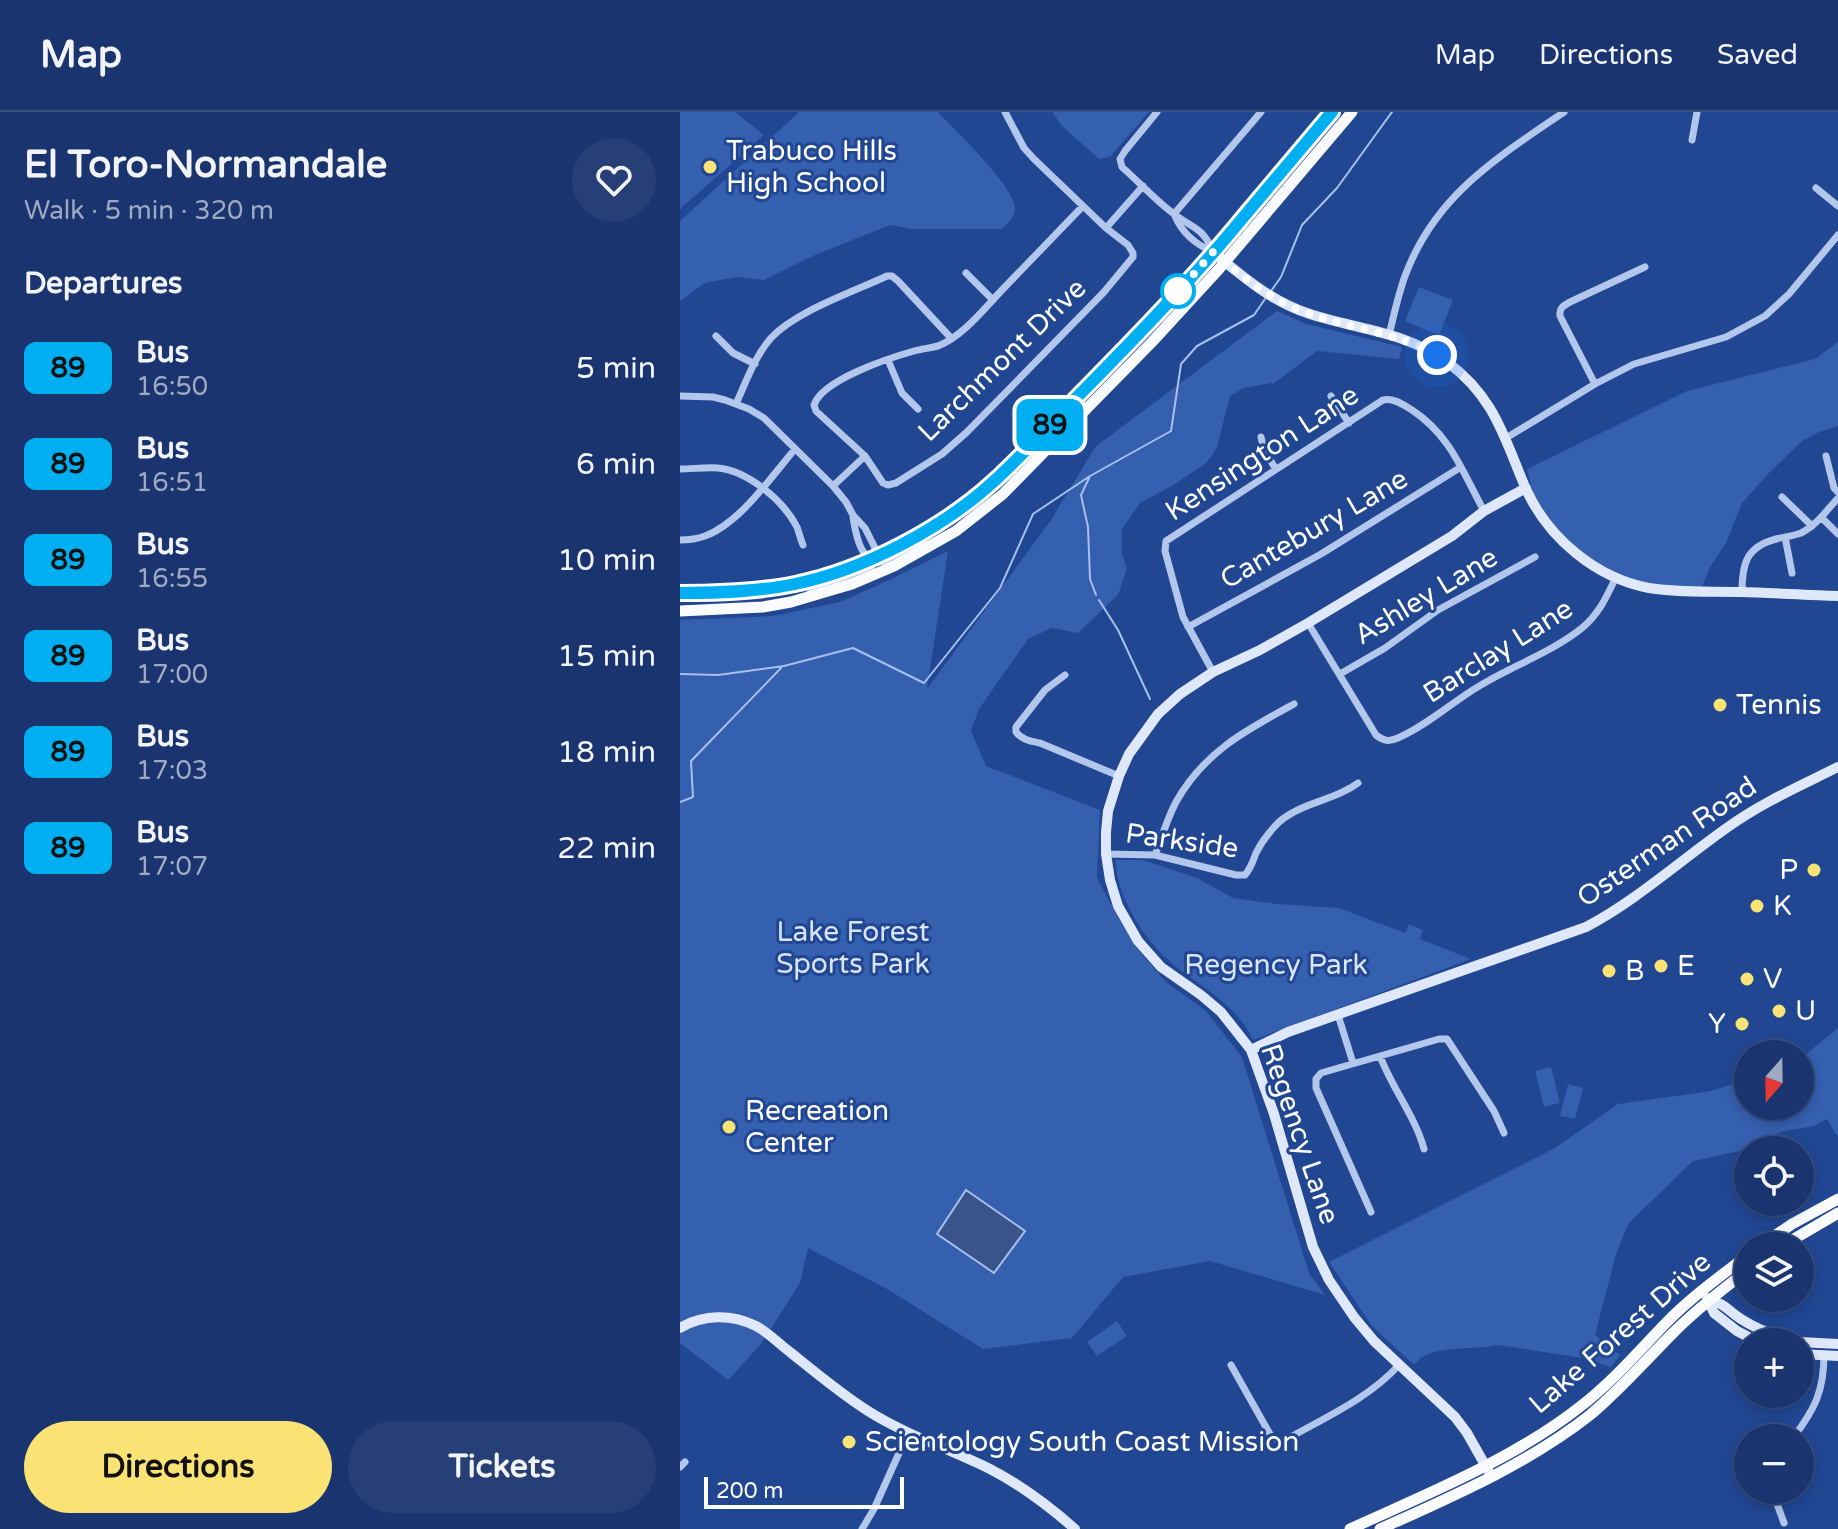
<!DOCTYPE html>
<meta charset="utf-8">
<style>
body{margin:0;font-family:"Varela Round",sans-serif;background:#263f76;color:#f1f3f6;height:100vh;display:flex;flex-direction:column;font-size:30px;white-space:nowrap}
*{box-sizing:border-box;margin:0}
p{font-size:26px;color:#9faac2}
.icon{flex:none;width:44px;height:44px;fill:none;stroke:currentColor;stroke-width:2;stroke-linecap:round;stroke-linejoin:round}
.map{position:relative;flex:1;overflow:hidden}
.drawer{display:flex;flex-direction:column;background:#19346e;width:680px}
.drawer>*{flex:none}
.badge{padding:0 16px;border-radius:12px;font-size:28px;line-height:52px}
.needle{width:52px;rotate:200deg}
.buttons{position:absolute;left:1054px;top:928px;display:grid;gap:16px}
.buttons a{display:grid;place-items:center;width:80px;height:80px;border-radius:50%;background:#19346e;box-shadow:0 4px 12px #0003,0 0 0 2px #374f81;font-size:40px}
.scale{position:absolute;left:24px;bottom:20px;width:200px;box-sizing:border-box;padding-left:8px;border:4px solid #fff;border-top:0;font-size:22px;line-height:28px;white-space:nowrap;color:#fff;-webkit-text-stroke:6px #214692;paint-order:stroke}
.you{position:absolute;width:40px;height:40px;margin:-20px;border:6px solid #fff;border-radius:50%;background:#1a73e8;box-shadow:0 0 0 12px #1a73e833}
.map>.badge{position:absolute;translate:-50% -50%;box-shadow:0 0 0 4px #fff}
h2{padding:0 24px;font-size:30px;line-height:72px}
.round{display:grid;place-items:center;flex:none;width:84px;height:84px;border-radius:42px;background:#263f76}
.overview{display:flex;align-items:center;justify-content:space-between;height:136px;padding:0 24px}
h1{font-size:38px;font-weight:700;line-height:60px}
.action{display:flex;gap:16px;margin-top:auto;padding:16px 24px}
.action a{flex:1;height:92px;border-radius:48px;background:#fae275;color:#111;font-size:32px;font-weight:700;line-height:92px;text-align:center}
.action a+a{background:#263f76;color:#f1f3f6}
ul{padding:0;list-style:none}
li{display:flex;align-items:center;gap:24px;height:96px;padding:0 24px}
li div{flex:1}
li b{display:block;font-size:30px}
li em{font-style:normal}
li .badge{min-width:88px;font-weight:700;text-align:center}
header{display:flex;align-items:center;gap:48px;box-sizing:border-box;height:112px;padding:0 40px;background:#19346e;border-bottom:2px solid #374f81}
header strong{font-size:38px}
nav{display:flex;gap:44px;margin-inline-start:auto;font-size:28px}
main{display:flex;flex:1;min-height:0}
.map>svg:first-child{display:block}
.green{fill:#355faf}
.water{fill:#39538b;stroke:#a7c0ee;stroke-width:2}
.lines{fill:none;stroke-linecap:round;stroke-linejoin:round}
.stream{stroke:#a7c0ee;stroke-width:2}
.street{stroke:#b3c7ed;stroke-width:7}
.secondary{stroke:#dfe8fa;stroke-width:10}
.primary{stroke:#f9fbff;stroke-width:11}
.line-casing{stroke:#fff;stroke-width:18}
.line{stroke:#00aff2;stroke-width:12}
.walk{stroke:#fff;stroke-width:8;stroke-dasharray:0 14.4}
.poi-dot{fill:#fae275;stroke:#214692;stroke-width:3}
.stop-dot{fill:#fff;stroke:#00aff2;stroke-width:4}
.labels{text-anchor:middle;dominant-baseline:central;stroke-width:6;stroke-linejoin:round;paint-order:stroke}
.poi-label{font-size:28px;fill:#fff;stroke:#214692;text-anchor:start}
.street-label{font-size:28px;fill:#fff;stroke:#214692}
.park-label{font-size:28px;fill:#d9e4fa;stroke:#214692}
</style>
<header>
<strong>Map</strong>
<nav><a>Map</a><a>Directions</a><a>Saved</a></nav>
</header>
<main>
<section class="drawer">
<div class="overview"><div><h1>El Toro-Normandale</h1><p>Walk · 5 min · 320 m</p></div><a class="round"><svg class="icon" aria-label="heart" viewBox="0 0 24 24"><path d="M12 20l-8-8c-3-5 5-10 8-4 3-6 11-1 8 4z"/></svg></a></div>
<h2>Departures</h2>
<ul>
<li><span class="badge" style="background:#00aff2;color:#111">89</span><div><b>Bus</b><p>16:50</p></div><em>5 min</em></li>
<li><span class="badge" style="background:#00aff2;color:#111">89</span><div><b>Bus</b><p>16:51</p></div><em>6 min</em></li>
<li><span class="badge" style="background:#00aff2;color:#111">89</span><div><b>Bus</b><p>16:55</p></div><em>10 min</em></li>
<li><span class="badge" style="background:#00aff2;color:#111">89</span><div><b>Bus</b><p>17:00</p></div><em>15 min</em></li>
<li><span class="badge" style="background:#00aff2;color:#111">89</span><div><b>Bus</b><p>17:03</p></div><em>18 min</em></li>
<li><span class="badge" style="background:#00aff2;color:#111">89</span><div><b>Bus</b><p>17:07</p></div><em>22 min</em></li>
</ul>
<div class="action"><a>Directions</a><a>Tickets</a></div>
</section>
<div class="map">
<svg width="1158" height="1417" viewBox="0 0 1158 1417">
<rect width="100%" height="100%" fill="#214692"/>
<path class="green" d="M0,0H55L84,23L0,97Z
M119,0H258C275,18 334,74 335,96C335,105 328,111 322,117H231L210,113L135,143L84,168L56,165L25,171L0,189V109Z
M372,0H469L430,45L419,47L382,14Z
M739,175L773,188L759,223L725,209Z
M597,199L626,212L722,235L719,247L637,239L593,272L591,271L564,276L550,284L537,335L532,344L525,352L495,372L460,391L442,417V442L447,456L438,483L398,521L372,516L348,527L299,597L291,619L306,654L420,698L417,766L441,811L459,839L486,870L525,898L562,945L629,1161L645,1183L530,1149L443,1165L392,1226L303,1237L207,1177L128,1136L120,1171L81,1232L48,1268L0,1231V508L93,504L160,490L205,470L268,439L247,577L371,408L416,334Z
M1158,230V314L1139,320L1122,329L1088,362L1062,391L1046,431L1030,455L1020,480L947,470L895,440L857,398L847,357L1007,279L1135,247Z
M436,748H463L517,766L553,786L598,792L659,796L725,821L729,812L743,818L740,827L791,847L573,928C554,886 508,870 478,838C466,825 457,812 449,796C441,780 436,767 436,748Z
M1158,916V1025L1147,1007L1134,1014L1100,1020L1073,1036L1013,1049L949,1111L936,1142L915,1223L940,1243L931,1255L903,1246L818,1233C798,1238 762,1234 744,1244C740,1246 737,1250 734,1253L692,1214L649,1150L875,1036L938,992L1031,979L1068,967V994H1120V947Z
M871,955L880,991L864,995L855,959Z
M888,972L903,976L895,1007L880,1004Z
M437,1209L447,1224L417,1244L407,1230Z"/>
<path class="water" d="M286,1078L345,1119L314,1161L257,1122Z"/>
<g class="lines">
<path class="stream" d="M591,179L601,165L622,113L657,76L712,0
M410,364L401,383L408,415L410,467L416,483
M419,488L438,518L470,587
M0,562L38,563L104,554L173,536L244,571L320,476L353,402L410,364L491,319L501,252L517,234L574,203L585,187
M0,690L13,685L11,649L101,556"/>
<path class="street" d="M325,0L344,36L354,47L426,116L448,133L453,141V145L424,180L287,320L262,342L216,371L208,373L203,371L185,344L136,299L134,293C142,268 209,246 234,239C241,237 250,236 258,234C283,224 304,197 322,178C349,150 376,122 403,94
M477,0L445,39L440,47L442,55C459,70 475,88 494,102C513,117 523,115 533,140
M1012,28L1017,0
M1136,76L1158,94
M494,102L581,0
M495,104C502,121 517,133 533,140
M426,116L463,74
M286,161L313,188
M709,223C714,203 718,183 725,164C755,83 817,46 884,0
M36,224L53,241L75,252
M208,248L222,281L238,297
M915,272L880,204C879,196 883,194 890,190L965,155
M0,284L33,285L45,288L69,297L84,306L153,374L166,390L173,403L185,416L198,442C196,447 194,451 191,455C178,468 147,468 129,482
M651,284L669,311
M56,292C66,270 75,244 91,226C116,199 173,180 207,164H212L218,169L271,226
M581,325L584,339L596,357
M826,326L915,272L954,252L1046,225L1085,204L1109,182L1158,123
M1146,344L1154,376L1158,380
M0,357C12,357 26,355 38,356C68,359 103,388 117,415C119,421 121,428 123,433
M153,374L185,344
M1102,385L1132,414
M173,405C176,425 182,458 209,448C222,443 233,435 246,432
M1141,405L1158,422
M1105,425L1112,461
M0,428C8,428 17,427 25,424C60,411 91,365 115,337
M1062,480C1062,452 1066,435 1096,427C1104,425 1113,424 1121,421C1136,414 1147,398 1158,386
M628,511L696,623C703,629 709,630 718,626C748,613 773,589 801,573C834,553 872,540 902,516C919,502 927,484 936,465
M508,515L641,442L781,355
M533,560L503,505L485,439L486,429L703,288C714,286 722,292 732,298C771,324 782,359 804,399
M660,562L705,536L758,498L855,445
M385,563L365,578L336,615V620C342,628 351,629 360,631L439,664
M426,742L475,743L556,763H565C571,756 573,749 576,741C582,729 590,719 599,710C622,690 654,689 678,671
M475,743C482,725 487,707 496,690C524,640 566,618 614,592
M658,903L673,951
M700,944C712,976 735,1004 744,1037
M691,1100L636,976V967L641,961L759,927H767L814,999L824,1021
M551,1253L591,1324L600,1329L607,1327C646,1305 689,1286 719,1253
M1113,1326C1135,1297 1144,1279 1144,1242
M0,1355L5,1350
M1095,1378L1096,1389L1104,1411
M182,1417L194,1397L228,1321"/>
<path class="secondary" d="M533,140C563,165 592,190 630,202C676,217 727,220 767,250C815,285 824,326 846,377C868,426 916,466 969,476C999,481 1030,479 1061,480C1093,481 1126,483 1158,484
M571,938L608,920L906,815C957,788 1001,748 1048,715C1083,690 1120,674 1158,655
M1027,1186L1034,1201L1057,1219L1078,1230
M1029,1188C1046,1192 1047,1198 1061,1207C1080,1219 1098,1226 1120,1230
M0,1216C23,1202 52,1202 76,1214C88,1220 99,1232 110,1240C136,1261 161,1282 188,1299C226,1323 270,1337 310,1357C341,1373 369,1394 395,1417
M1120,1230L1158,1232
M1120,1242L1158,1244
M809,1360L787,1321L775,1305L694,1229L674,1205L649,1168L633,1135L594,1002L571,938L541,900L521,883L481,855L458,829L438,794L430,768L426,742V720L428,699L439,664L449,642L478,602L500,582L533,560L580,538L628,511L772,424L804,399L846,376"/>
<path class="primary" d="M0,481C38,481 77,480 115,472C182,458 261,416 312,371C347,340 378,304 410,272C464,217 517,161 566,102C595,68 623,34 652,0
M0,499L83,495L111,490L148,479L172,472L214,454L276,419L323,382L472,230L539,157L672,0
M1080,1134L1112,1112L1158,1087
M1102,1134L1158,1101
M670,1417C747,1382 834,1347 901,1294C932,1270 957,1241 984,1213C1009,1187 1039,1165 1068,1143
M700,1417C771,1385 848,1352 910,1303C940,1278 965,1249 993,1221C1016,1198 1042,1178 1068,1158"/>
</g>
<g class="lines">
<defs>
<path id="line" d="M0,481C38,481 77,480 115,472C183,458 261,417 312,371C345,341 375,307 406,276C461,220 516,163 566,102C595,68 623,34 652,0"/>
</defs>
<use href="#line" class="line-casing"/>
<use href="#line" class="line"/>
<path class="walk" d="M498,179L492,187L533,140C562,165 591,188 627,201C670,217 716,220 757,243"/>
</g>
<g class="poi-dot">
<circle cx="30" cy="55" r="8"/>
<circle cx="1040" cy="593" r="8"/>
<circle cx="1134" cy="758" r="8"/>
<circle cx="1077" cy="794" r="8"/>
<circle cx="981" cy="854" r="8"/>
<circle cx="929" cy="859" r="8"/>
<circle cx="1067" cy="867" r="8"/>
<circle cx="1099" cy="899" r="8"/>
<circle cx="1062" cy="912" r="8"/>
<circle cx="49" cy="1015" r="8"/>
<circle cx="169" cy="1330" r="8"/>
</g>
<circle class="stop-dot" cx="498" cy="179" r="16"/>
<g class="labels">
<g class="poi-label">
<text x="46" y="39">Trabuco Hills<tspan x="46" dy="32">High School</tspan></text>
<text x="1056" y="593">Tennis</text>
<text x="1118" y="758" text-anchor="end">P</text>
<text x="1093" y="794">K</text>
<text x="997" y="854">E</text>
<text x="945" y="859">B</text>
<text x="1083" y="867">V</text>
<text x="1115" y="899">U</text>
<text x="1046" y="912" text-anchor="end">Y</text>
<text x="65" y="999">Recreation<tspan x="65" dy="32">Center</tspan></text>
<text x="185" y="1330">Scientology South Coast Mission</text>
</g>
<g class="street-label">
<text transform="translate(322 248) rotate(-44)">Larchmont Drive</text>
<text transform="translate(582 341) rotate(-33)">Kensington Lane</text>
<text transform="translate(634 417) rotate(-30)">Cantebury Lane</text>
<text transform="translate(746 484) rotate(-31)">Ashley Lane</text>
<text transform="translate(818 539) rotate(-32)">Barclay Lane</text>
<text transform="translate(502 729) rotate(8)">Parkside</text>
<text transform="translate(987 730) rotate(-34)">Osterman Road</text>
<text transform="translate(620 1022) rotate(71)">Regency Lane</text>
<text transform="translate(940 1221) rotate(-41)">Lake Forest Drive</text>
</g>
<g class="park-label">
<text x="173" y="820">Lake Forest<tspan x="173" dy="32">Sports Park</tspan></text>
<text x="596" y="853">Regency Park</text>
</g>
</g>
</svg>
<div class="buttons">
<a><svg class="needle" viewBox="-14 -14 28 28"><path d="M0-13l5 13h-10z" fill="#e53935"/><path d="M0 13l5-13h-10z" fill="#9faac2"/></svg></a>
<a><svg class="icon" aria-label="locate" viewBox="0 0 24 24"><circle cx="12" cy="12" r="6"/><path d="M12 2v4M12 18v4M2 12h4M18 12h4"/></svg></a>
<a><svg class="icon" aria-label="layers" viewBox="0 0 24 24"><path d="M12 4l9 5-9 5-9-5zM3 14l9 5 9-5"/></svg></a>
<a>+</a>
<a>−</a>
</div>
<div class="scale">200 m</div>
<div class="you" style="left:757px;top:243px"></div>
<b class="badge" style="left:370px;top:313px;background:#00aff2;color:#111">89</b>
</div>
</main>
